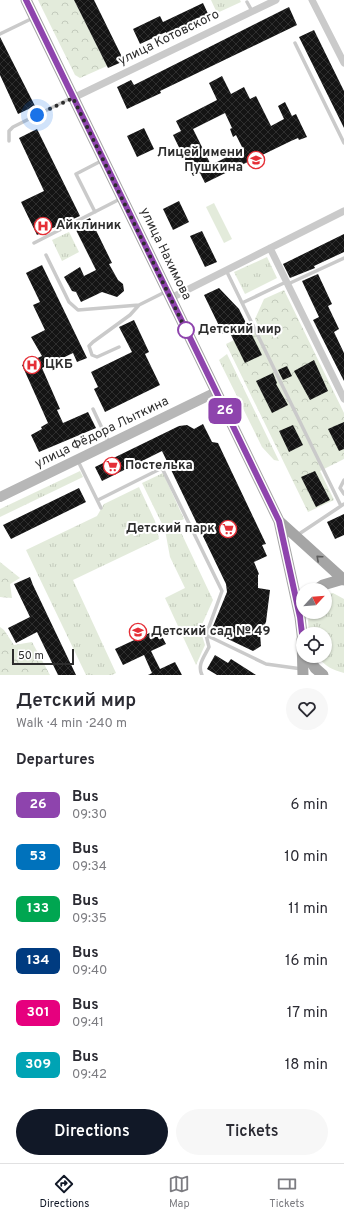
<!DOCTYPE html>
<meta charset="utf-8">
<style>
body{margin:0;font-family:Overpass,sans-serif;background:#f7f7f7;color:#2b2b33;height:100vh;display:flex;flex-direction:column;font-size:15px;white-space:nowrap}
*{box-sizing:border-box;margin:0}
p{font-size:13px;color:#7c7c81}
.icon{flex:none;width:22px;height:22px;fill:none;stroke:currentColor;stroke-width:2;stroke-linecap:round;stroke-linejoin:round}
.map{position:relative;height:675px;overflow:hidden}
.side{display:flex;flex-direction:column;background:#fff;flex:1}
.side>*{flex:none}
.badge{padding:0 8px;border-radius:6px;font-size:14px;line-height:26px}
.needle{width:26px;rotate:64deg}
.controls{position:absolute;left:296px;top:583px;display:grid;gap:8px}
.controls a{display:grid;place-items:center;width:36px;height:36px;border-radius:50%;background:#fff;box-shadow:0 1px 3px #0004;font-size:20px}
.scale{position:absolute;left:12px;bottom:10px;width:62px;box-sizing:border-box;padding-left:4px;border:2px solid #2d2d2d;border-top:0;font-size:11px;line-height:14px;white-space:nowrap;color:#2d2d2d;-webkit-text-stroke:3px #fff;paint-order:stroke}
.you{position:absolute;width:20px;height:20px;margin:-10px;border:3px solid #fff;border-radius:50%;background:#1a73e8;box-shadow:0 0 0 6px #1a73e833}
.map>.badge{position:absolute;translate:-50% -50%;box-shadow:0 0 0 2px #fff}
h2{padding:0 16px;font-size:15px;line-height:36px}
.round{display:grid;place-items:center;flex:none;width:42px;height:42px;border-radius:21px;background:#f7f7f7}
.overview{display:flex;align-items:center;justify-content:space-between;height:68px;padding:0 16px}
h1{font-size:19px;font-weight:600;line-height:30px}
.action{display:flex;gap:8px;margin-top:auto;padding:8px 16px}
.action a{flex:1;height:46px;border-radius:24px;background:#111827;color:#fff;font-size:16px;font-weight:600;line-height:46px;text-align:center}
.action a+a{background:#f7f7f7;color:#2b2b33}
ul{padding:0;list-style:none}
li{display:flex;align-items:center;gap:12px;height:52px;padding:0 16px}
li div{flex:1}
li b{display:block;font-size:15px}
li em{font-style:normal}
li .badge{min-width:44px;font-weight:700;text-align:center}
.dock{display:flex;justify-content:space-around;align-items:center;height:56px;border-top:1px solid #e1e1e2;background:#fff;font-size:11px;color:#7c7c81}
.dock a{display:grid;justify-items:center;gap:2px}
.dock .on{color:#111827}
.map>svg:first-child{display:block}
.grass{fill:url(#grass-tufts)}
.forest{fill:url(#forest-crowns)}
.garden{fill:#e3ebdb}
.building{fill:url(#building-cross-hatch);fill-rule:evenodd}
.lines{fill:none;stroke-linecap:round;stroke-linejoin:round}
.lane{stroke:#cacaca;stroke-width:3.5}
.street{stroke:#cacaca;stroke-width:7}
.secondary{stroke:#b7b7b7;stroke-width:10}
.primary{stroke:#a5a5a5;stroke-width:11}
.oneway{stroke:#5d5d5d}
.line-casing{stroke:#fff;stroke-width:9}
.line{stroke:#8e44ad;stroke-width:6}
.walk{stroke:#2d2d2d;stroke-width:4;stroke-dasharray:0 7.2}
.stop-dot{fill:#fff;stroke:#8e44ad;stroke-width:2}
.labels{text-anchor:middle;dominant-baseline:central;stroke-width:4;stroke-linejoin:round;paint-order:stroke}
.street-label{font-size:13px;fill:#2d2d2d;stroke:#fff}
.poi-label{font-size:13px;font-weight:bold;fill:#2d2d2d;stroke:#fff;text-anchor:start}
.stop-label{font-size:13px;font-weight:bold;fill:#2d2d2d;stroke:#fff;text-anchor:start}
</style>
<div class="map">
<svg width="344" height="675" viewBox="0 0 344 675">
<defs>
<pattern id="grass-tufts" width="24" height="20" patternUnits="userSpaceOnUse"><rect width="24" height="20" fill="#e3ebdb"/><path d="M3 7l-1-3M5 7V3M7 7l1-3M15 17l-1-3M17 17v-4M19 17l1-3" fill="none" stroke="#c3cabc"/></pattern>
<pattern id="forest-crowns" width="20" height="18" patternUnits="userSpaceOnUse"><rect width="20" height="18" fill="#e3ebdb"/><path d="M2 6a3 3 0 1 1 6 0M12 15a3 3 0 1 1 6 0" fill="none" stroke="#c3cabc"/></pattern>
<pattern id="building-cross-hatch" width="8" height="8" patternUnits="userSpaceOnUse"><rect width="8" height="8" fill="#141414"/><path d="M0 0l8 8M0 8l8-8" fill="none" stroke="#2e2e2e"/></pattern>
</defs>
<rect width="100%" height="100%" fill="#fff"/>
<path class="grass" d="M211,0H240L241,2L217,13Z
M69,232L79,252L62,261L52,240Z
M267,257L277,278L245,294L234,272Z
M227,354L279,461L274,460L262,447L219,360Z
M80,471L83,477L0,517V509Z
M163,473L184,519L164,528L142,483Z
M139,487L155,521L159,539L73,580L116,673L112,675H86L26,550L97,516L104,504Z
M177,524L213,600L200,629L205,645L196,665L165,598L185,588L170,557L165,530Z
M333,593L344,599V673C333,670 324,666 318,656H325V634H309L308,621L310,612H325V594Z"/>
<path class="forest" d="M38,0H74L107,66L80,78L75,75Z
M284,290L344,413V459L320,471L334,500L308,512L226,344L259,328L255,319L264,299Z
M0,562L20,578L10,584L12,598L0,597Z
M0,627L4,630L14,645L32,642L50,675H0Z"/>
<path class="garden" d="M214,203L232,239L224,243L206,207Z"/>
<path class="building" d="M74,0H94L124,61L108,68Z
M203,3L210,18L169,37L166,32L140,44L133,29L160,16L163,22Z
M289,7L297,25L160,91L161,93L127,109L117,87L131,80L134,85Z
M314,30L344,91V128L299,37Z
M0,37L35,106L18,114L0,75Z
M222,76L231,94L244,87L250,99L256,96L271,126L284,119L278,106L285,102L292,116L296,114L307,137L299,140L298,138L291,141L205,183L200,173L193,176L173,135L181,131L176,121L217,100L209,83ZM225,113L232,128L230,129L233,137L236,135L243,149L211,165L193,129Z
M144,128L154,149L137,157L127,136Z
M37,129L80,216L37,235L21,202L44,191L19,138Z
M179,201L189,222L173,230L163,209Z
M90,218L112,263L109,264L118,280L123,284L124,291L117,297L102,292L81,302L76,292L72,291L64,277L80,267L84,276L96,270L74,226Z
M202,231L217,262L205,267L190,236Z
M344,234V252L314,266L315,268L290,278L283,264Z
M42,265L87,358L77,362L73,353L42,368L60,409L57,410L63,423L88,412L96,428L39,452L31,435L42,429L41,427L48,423L22,365L42,356L31,337L45,330L33,305L40,302L26,273Z
M318,274L332,304L328,306L339,329L334,332L344,353V381L313,320L319,317L302,281Z
M219,288L239,309L262,355L245,363L229,331L223,334L204,295Z
M134,320L149,352L145,354L160,385L105,412L94,389L98,387L91,372L132,352L119,327Z
M314,360L328,391L310,400L294,371Z
M287,366L292,376L283,380L278,370Z
M273,373L277,383L276,384L288,405L272,413L256,381Z
M344,422V449L339,451L328,429Z
M203,424L212,442L218,443L266,544L262,545L267,556L254,562L259,574L258,575V588L270,590L266,622L260,634L261,646L253,651L211,631L227,592L226,584L162,451L102,481L95,467L179,426L187,425L194,429Z
M293,425L303,445L289,452L279,431Z
M315,471L330,500L316,507L301,477Z
M79,488L86,502L11,539L3,525Z
M344,514V535L335,539L327,522Z
M30,577L33,585L76,675H58L37,632L16,643L8,628L30,617L14,584Z
M158,629L166,644L151,651L160,669L175,662L182,675H148L152,673L144,655L123,665L115,649Z
M215,655L228,663L231,659L256,675H217L207,669Z"/>
<g class="lines">
<path class="lane" d="M247,2L252,11
M0,34L33,18
M295,43L344,143
M9,141V131L13,127L71,98
M95,212L76,174L103,160
M34,243L120,199
M46,255L69,302L78,310L139,305
M226,270L341,506
M288,284L344,258
M242,303L286,282
M119,347L97,357L92,355L89,346L93,342L130,315L139,305L167,291
M93,409L109,443
M78,461L101,508
M344,480L340,488L344,494
M98,500L162,468L222,591L206,635L209,647C204,657 197,665 202,675
M296,536L344,504
M206,635L266,664L302,669"/>
<path class="street" d="M312,0L344,63
M73,98L276,0
M270,248L344,399
M171,298L344,211"/>
<path class="secondary" d="M0,497L216,392"/>
<path class="primary" d="M26,0L279,521L300,617
M279,521L344,580
M316,590L323,585L343,579
M301,611L300,617L303,642
M302,639L303,675
M308,656L315,668L323,675"/>
</g>
<defs><path id="oneway-chevron" d="M-2-3.5L2.5 0L-2 3.5" fill="none" stroke-width="1.6" stroke-linecap="round" stroke-linejoin="round"/></defs>
<use class="oneway" href="#oneway-chevron" transform="translate(319 558) rotate(-138)"/>
<g class="lines">
<defs>
<path id="line" d="M26,0L279,521L300,617L303,642"/>
</defs>
<use href="#line" class="line-casing"/>
<use href="#line" class="line"/>
<path class="walk" d="M37,115L73,98L186,330"/>
</g>
<defs>
<symbol id="school-ring" viewBox="-11 -11 22 22"><circle r="9.5" fill="#fff" stroke="#e52e36" stroke-width="1.5"/><path d="M0-5L7-2L0 1L-7-2ZM-4 1L0 2.5L4 1V4Q0 6-4 4Z" fill="#e52e36"/></symbol>
<symbol id="hospital-ring" viewBox="-11 -11 22 22"><circle r="9.5" fill="#fff" stroke="#e52e36" stroke-width="1.5"/><path d="M-5-5h3v3.5h4V-5h3V5h-3V1.5h-4V5h-3Z" fill="#e52e36"/></symbol>
<symbol id="supermarket-ring" viewBox="-11 -11 22 22"><circle r="9.5" fill="#fff" stroke="#e52e36" stroke-width="1.5"/><path d="M-6-5.5h2.5l.6 2H6L4.5 2H-2.5L-4.4-4H-6ZM-1.5 3.2a1.3 1.3 0 1 0 .1 0ZM3 3.2a1.3 1.3 0 1 0 .1 0Z" fill="#e52e36"/></symbol>
</defs>
<g fill-rule="evenodd">
<use href="#school-ring" x="246" y="150" width="20" height="20"/>
<use href="#hospital-ring" x="33" y="216" width="20" height="20"/>
<use href="#hospital-ring" x="22" y="355" width="20" height="20"/>
<use href="#supermarket-ring" x="102" y="456" width="20" height="20"/>
<use href="#supermarket-ring" x="218" y="519" width="20" height="20"/>
<use href="#school-ring" x="128" y="622" width="20" height="20"/>
</g>
<circle class="stop-dot" cx="186" cy="330" r="8"/>
<g class="labels">
<g class="street-label">
<text transform="translate(169 38) rotate(-26)">улица Котовского</text>
<text transform="translate(165 254) rotate(64)">улица Нахимова</text>
<text transform="translate(102 433) rotate(-26)">улица Фёдора Лыткина</text>
</g>
<g class="poi-label">
<text x="243" y="153" text-anchor="end">Лицей имени<tspan x="243" dy="15">Пушкина</tspan></text>
<text x="56" y="226">Айклиник</text>
<text x="45" y="365">ЦКБ</text>
<text x="125" y="466">Постелька</text>
<text x="215" y="529" text-anchor="end">Детский парк</text>
<text x="151" y="632">Детский сад № 49</text>
</g>
<g class="stop-label">
<text x="198" y="330">Детский мир</text>
</g>
</g>
</svg>
<div class="controls">
<a><svg class="needle" viewBox="-14 -14 28 28"><path d="M0-13l5 13h-10z" fill="#e53935"/><path d="M0 13l5-13h-10z" fill="#7c7c81"/></svg></a>
<a><svg class="icon" aria-label="locate" viewBox="0 0 24 24"><circle cx="12" cy="12" r="6"/><path d="M12 2v4M12 18v4M2 12h4M18 12h4"/></svg></a>
</div>
<div class="scale">50 m</div>
<div class="you" style="left:37px;top:115px"></div>
<b class="badge" style="left:225px;top:411px;background:#8e44ad;color:#fff">26</b>
</div>
<section class="side">
<div class="overview"><div><h1>Детский мир</h1><p>Walk · 4 min · 240 m</p></div><a class="round"><svg class="icon" aria-label="heart" viewBox="0 0 24 24"><path d="M12 20l-8-8c-3-5 5-10 8-4 3-6 11-1 8 4z"/></svg></a></div>
<h2>Departures</h2>
<ul>
<li><span class="badge" style="background:#8e44ad;color:#fff">26</span><div><b>Bus</b><p>09:30</p></div><em>6 min</em></li>
<li><span class="badge" style="background:#0072bc;color:#fff">53</span><div><b>Bus</b><p>09:34</p></div><em>10 min</em></li>
<li><span class="badge" style="background:#00a651;color:#fff">133</span><div><b>Bus</b><p>09:35</p></div><em>11 min</em></li>
<li><span class="badge" style="background:#003b80;color:#fff">134</span><div><b>Bus</b><p>09:40</p></div><em>16 min</em></li>
<li><span class="badge" style="background:#e6007e;color:#fff">301</span><div><b>Bus</b><p>09:41</p></div><em>17 min</em></li>
<li><span class="badge" style="background:#00a3b4;color:#fff">309</span><div><b>Bus</b><p>09:42</p></div><em>18 min</em></li>
</ul>
<div class="action"><a>Directions</a><a>Tickets</a></div>
</section>
<nav class="dock">
<a class="on"><svg class="icon" aria-label="directions" viewBox="0 0 24 24"><path d="M12 3l9 9-9 9-9-9zM9 14v-3h6M13 9l2 2-2 2"/></svg>Directions</a>
<a><svg class="icon" aria-label="map" viewBox="0 0 24 24"><path d="M3 6l6-2 6 2 6-2v14l-6 2-6-2-6 2zM9 4v14M15 6v14"/></svg>Map</a>
<a><svg class="icon" aria-label="tickets" viewBox="0 0 24 24"><path d="M3 7h18v10H3zM15 7v10"/></svg>Tickets</a>
</nav>
